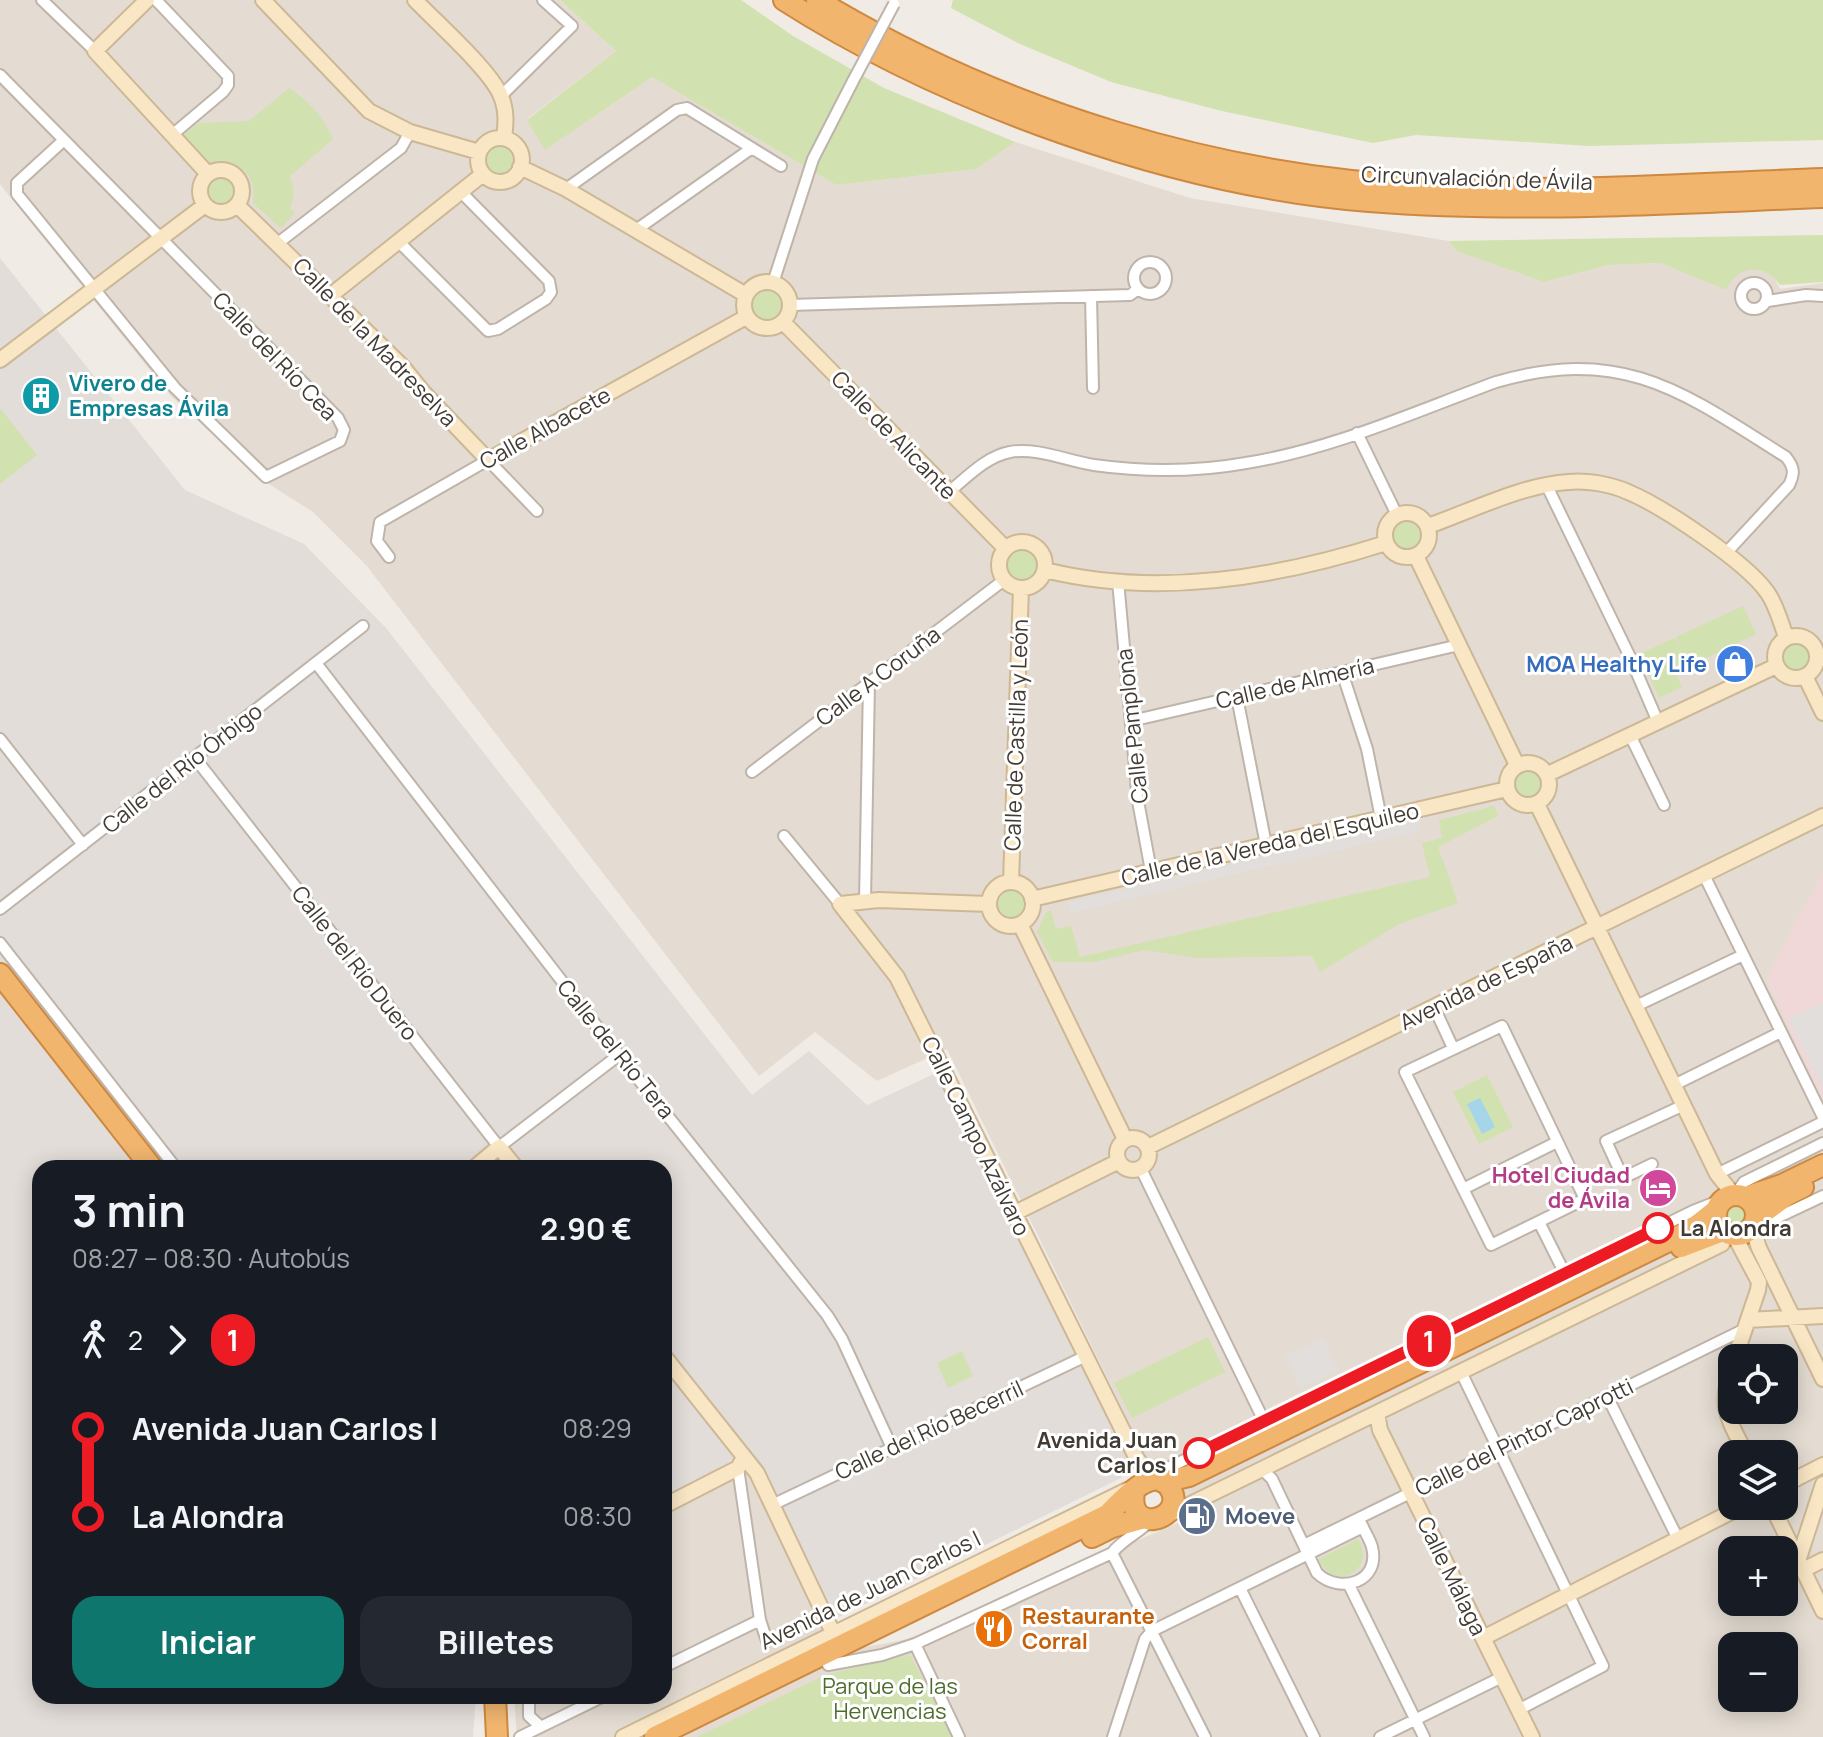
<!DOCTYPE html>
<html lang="es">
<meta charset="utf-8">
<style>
body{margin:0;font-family:Manrope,sans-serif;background:#242831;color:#f1f3f6;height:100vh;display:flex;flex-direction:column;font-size:30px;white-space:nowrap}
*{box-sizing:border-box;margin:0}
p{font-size:26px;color:#9ea1a6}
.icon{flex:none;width:44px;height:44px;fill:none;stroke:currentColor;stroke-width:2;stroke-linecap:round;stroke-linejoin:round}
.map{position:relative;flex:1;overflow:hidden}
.panel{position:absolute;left:32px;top:1160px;width:640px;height:544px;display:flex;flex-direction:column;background:#171b24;border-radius:24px;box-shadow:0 4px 20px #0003}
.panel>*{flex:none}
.badge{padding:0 16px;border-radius:26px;font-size:28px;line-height:52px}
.controls{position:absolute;left:1718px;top:1344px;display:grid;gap:16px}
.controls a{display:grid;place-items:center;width:80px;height:80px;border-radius:16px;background:#171b24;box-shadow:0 4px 20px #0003;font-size:40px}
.map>.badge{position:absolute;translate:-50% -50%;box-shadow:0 0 0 4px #fff}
.legs{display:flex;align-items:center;gap:12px;height:88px;padding:0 40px;font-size:26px}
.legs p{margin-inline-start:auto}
.overview{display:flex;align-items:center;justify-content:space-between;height:136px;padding:0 40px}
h1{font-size:44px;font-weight:700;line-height:60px}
.cta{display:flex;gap:16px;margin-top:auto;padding:16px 40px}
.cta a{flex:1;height:92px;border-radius:24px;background:#0f766e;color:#fff;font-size:32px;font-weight:700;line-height:92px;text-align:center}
.cta a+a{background:#242831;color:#f1f3f6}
ul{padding:0 40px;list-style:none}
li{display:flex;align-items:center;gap:28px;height:88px;font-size:30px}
li i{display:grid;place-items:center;width:12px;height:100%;margin:0 10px;background:currentColor}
li i::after{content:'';width:20px;height:20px;margin:-10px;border:6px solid;border-radius:50%;background:#171b24}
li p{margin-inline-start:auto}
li:first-child i{background:linear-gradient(#0000 50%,currentColor 0)}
li:last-child i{background:linear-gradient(currentColor 50%,#0000 0)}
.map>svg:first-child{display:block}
.residential{fill:#e4dcd2;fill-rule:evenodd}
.industrial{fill:#e2ddd9}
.medical{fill:#f0d8d8}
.green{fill:#d1e1af}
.parking{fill:#e1dedc}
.water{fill:#a4d5e9}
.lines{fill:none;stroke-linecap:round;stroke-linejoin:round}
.street-casing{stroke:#beb4aa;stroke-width:14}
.secondary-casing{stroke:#ccb896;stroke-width:18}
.highway-casing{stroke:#ce883f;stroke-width:24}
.street{stroke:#fff;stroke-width:10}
.secondary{stroke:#f9e6c5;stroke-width:14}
.highway{stroke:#f1b56e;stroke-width:20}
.street-bridge-casing{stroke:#beb4aa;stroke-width:14;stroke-linecap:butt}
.street-bridge{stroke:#fff;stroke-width:10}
.line-1-casing{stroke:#fff;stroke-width:18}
.line-1{stroke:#ed1c24;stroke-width:12}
.stop-1-dot{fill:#fff;stroke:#ed1c24;stroke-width:4}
.labels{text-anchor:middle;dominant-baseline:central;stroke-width:6;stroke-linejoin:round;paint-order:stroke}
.street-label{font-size:22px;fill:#423b34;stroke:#fff}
.culture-label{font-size:22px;font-weight:bold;fill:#0d838f;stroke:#fff;text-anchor:start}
.shop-label{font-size:22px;font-weight:bold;fill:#366cbe;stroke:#fff;text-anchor:end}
.hotel-label{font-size:22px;font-weight:bold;fill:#b23c85;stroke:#fff;text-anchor:end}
.stop-label{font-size:22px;font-weight:bold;fill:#423b34;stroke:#fff;text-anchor:start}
.service-label{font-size:22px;font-weight:bold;fill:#4e5e75;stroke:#fff;text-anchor:start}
.food-label{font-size:22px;font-weight:bold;fill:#c56008;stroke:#fff;text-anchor:start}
.park-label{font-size:22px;fill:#4e6d2d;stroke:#fff}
</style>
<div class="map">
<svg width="1823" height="1737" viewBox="0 0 1823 1737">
<rect width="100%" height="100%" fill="#f0ebe4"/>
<path class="residential" d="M0,0H560L616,51L527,119L546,149L652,77L836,185L977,169L1015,142L1190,198L1449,241L1456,251L1544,282L1609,265L1660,263L1726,290L1728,281L1737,268L1759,269L1772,273L1780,289L1823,283V1737H517L514,1696H664V1510L746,1462L845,1651L908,1639L1178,1523L947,1049L877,1081L815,1032L759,1076L366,565L313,512L264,481L170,395L3,188L0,184ZM1732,1358H1784V1410H1732ZM1732,1454H1784V1506H1732ZM1732,1550H1784V1602H1732ZM1732,1646H1784V1698H1732Z"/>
<path class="industrial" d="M0,258L185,490L304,544L386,628L752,1095L809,1051L867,1105L936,1073L1129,1459L1121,1478L837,1618L747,1451L664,1501V1168H40V1696H476L473,1737H0Z"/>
<path class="medical" d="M1823,872V1100L1766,979Z"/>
<path class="green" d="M560,0H741L793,36L884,88L1015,142L977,169L836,185L652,77L545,150L527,120L616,51Z
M953,0H1823V140L1589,146L1416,135L1373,143L1222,111L1111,82L1020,44L951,8Z
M289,88C311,103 322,116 333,139L290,176C294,188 295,196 290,208L295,213L281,228L253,203C257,169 238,164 210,166L183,135L199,123L249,121Z
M486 160a14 14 0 1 1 28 0a14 14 0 1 1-28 0Z
M207 191a14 14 0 1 1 28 0a14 14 0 1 1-28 0Z
M1823,235V282L1780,285C1765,263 1737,264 1726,290L1660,263L1609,265L1544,282L1456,251L1449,241Z
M748 305a18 18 0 1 1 36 0a18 18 0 1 1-36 0Z
M0,408L37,455L0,484Z
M1390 535a17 17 0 1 1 34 0a17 17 0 1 1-34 0Z
M1004 565a17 17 0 1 1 34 0a17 17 0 1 1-34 0Z
M1743,606L1756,634L1704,659L1701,655L1673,668L1682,687L1659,698L1639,654L1675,638L1681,649L1676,637Z
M1779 657a17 17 0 1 1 34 0a17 17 0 1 1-34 0Z
M1511 784a17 17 0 1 1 34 0a17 17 0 1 1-34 0Z
M1494,806L1498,816L1438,847L1458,903L1399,924L1320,972L1312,956L1198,958L1144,950L1095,962H1053L1037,932L1046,913L1051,910L1056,929L1071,926L1080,957L1430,877L1422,843L1442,838L1439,820Z
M994 904a17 17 0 1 1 34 0a17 17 0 1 1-34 0Z
M1487,1075L1513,1127L1479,1144L1453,1092Z
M1722 1215a13 13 0 1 1 26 0a13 13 0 1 1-26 0Z
M1208,1337L1225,1372L1132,1418L1114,1383Z
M962,1351L973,1376L948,1388L937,1363Z
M1358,1539C1378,1570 1333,1593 1319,1559Z
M910,1655L953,1737H697L825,1675Z"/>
<path class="parking" d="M1419,821L1421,831L1070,913L1068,902Z
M1823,1003V1089L1789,1018Z
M1324,1339L1338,1371L1300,1388L1285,1356Z"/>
<path class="water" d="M1480,1098L1495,1127L1482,1134L1467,1104Z"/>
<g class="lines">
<defs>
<path id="street" d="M42,0L95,51
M156,0L228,76V85L223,92L172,135
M0,75L338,418L344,430L340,441L266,477L175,388L17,194V183L64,140
M501,96L572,26L543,0
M566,189L677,110L687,108L781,166
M636,230L752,148
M398,241L488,331L498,329L546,299L551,292L549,281L460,191
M278,243L401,148L410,132
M1134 278a16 16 0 1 1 32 0a16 16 0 1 1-32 0Z
M1741 296a13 13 0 1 1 26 0a13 13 0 1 1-26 0Z
M773,283L813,159L853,81
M1091,296L1093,388
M1768,301L1806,295L1823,296
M790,305L1130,295L1138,289
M1357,433L1397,515
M1546,484L1630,657L1658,722
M949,492C967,477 987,456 1010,452C1036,447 1068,461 1094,465C1144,472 1196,472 1246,463C1333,449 1414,412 1496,382C1623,345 1683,392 1786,457C1794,467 1795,473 1789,485L1726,553
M389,557L377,541L380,522L488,460L537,511
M1118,581L1138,801L1151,871
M316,663L619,1055L827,1315L842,1339L892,1448
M1342,672L1367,749L1381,818
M1237,697L1266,845
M1131,721L1459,645
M1630,735L1664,805
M0,739L83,845
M195,758L499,1147L619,1055
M752,772L1004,580
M784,836L840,904
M1704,875L1823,1117
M865,901L869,683
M0,909L363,626
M0,943L176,1168
M1636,1006L1743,955
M1434,1007L1453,1048
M1502,1026L1585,1199L1491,1245L1405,1072Z
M1674,1085L1781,1032
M1652,1164L1623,1178L1606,1141L1684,1105
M1141,1169L1264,1421
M1717,1174L1823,1122
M1463,1189L1557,1142
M1735,1194L1744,1182L1823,1143
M1539,1222L1565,1274
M1755,1225L1766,1223L1823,1196
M1461,1372L1603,1666L1518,1710
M1607,1396L1678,1539
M738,1468L760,1620L767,1641
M1262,1469L1272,1479L1317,1573C1340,1595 1381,1582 1372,1547C1370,1539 1364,1531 1361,1523
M1156,1480L1166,1469L1693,1211L1721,1200
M772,1505L1086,1356
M1304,1545L1745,1329
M1112,1553L1205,1737
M1349,1585L1424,1737
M1240,1588L1314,1737
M915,1644L959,1737
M828,1665L882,1655L915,1644L1112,1553C1123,1539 1139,1533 1151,1520
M664,1667L760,1620
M529,1696V1716L540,1726
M520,1737L604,1696
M1113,1737L1145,1639L1152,1631L1363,1527
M1380,1737L1502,1677"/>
<path id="secondary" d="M147,0L95,51L208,174
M263,0L369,111L410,132L479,152
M415,0C437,23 488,68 500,94C507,109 506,123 504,138
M478 160a22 22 0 1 1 44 0a22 22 0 1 1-44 0Z
M520,167L566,189L746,295
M200 191a21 21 0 1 1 42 0a21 21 0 1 1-42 0Z
M237,205L402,366L423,392L488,460L746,317
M744 305a23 23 0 1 1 46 0a23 23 0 1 1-46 0Z
M330,296L483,174
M783,322L1005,548
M0,360L205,205
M1385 535a22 22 0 1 1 44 0a22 22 0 1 1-44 0Z
M1428,526C1471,511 1522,485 1568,482C1587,480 1610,484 1628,492C1662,506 1746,562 1767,592C1776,604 1781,623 1786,637
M999 565a23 23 0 1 1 46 0a23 23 0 1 1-46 0Z
M1416,556L1517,765
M1045,570C1157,598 1277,578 1386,543
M1775 657a21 21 0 1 1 42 0a21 21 0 1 1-42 0Z
M1805,676L1823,713
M1507 784a21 21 0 1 1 42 0a21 21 0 1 1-42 0Z
M1548,774L1776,666
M1537,804L1717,1174L1733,1194
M1011,882L1021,588
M989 904a22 22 0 1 1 44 0a22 22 0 1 1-44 0Z
M1032,899L1507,789
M840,904L897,977L1136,1457L1151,1479
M840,904L879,900L988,904
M1020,924L1125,1139
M1117 1154a16 16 0 1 1 32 0a16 16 0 1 1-32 0Z
M1148,1147L1823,816
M474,1168L499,1147L516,1168
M1015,1213L1117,1162
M1752,1227L1759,1248L1823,1379
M1734,1235L1759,1282L1758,1290L1735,1358
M1748,1320L1823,1316
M664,1356L757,1473L834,1635
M1732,1367C1718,1407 1728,1418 1746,1454
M1377,1413L1380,1430L1532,1737
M1784,1485L1823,1465
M664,1506L738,1468L744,1457
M1772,1506L1823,1611
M1164,1517L1722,1244L1726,1233
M1798,1561L1823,1484
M1803,1570L1823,1560
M1483,1638L1743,1506
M623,1737L1127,1490"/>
<path id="highway" d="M784,0C947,104 1176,186 1369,201C1520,213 1672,203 1823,197
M817,0C1001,111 1221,179 1436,187C1565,193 1694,184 1823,179
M0,974L152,1168
M1716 1215a20 20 0 1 1 40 0a20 20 0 1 1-40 0Z
M1746,1197L1782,1185L1823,1165
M1756,1218L1787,1195L1803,1187
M1681,1247L1723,1231
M1163,1482L1189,1476L1691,1230L1715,1211
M1092,1537L1112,1527L1144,1518
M495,1696L497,1737
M655,1737L1107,1515C1120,1503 1155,1460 1171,1490C1186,1519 1127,1537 1134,1492"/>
</defs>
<use href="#street" class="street-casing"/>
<use href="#secondary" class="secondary-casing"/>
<use href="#highway" class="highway-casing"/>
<use href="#street" class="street"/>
<use href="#secondary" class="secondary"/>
<use href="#highway" class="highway"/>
<defs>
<path id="street-bridge" d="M853,81L894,4"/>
</defs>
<use href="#street-bridge" class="street-bridge-casing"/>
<use href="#street-bridge" class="street-bridge"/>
</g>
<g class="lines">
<defs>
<path id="line-1" d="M1199,1453L1658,1228"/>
</defs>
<use href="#line-1" class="line-1-casing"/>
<use href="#line-1" class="line-1"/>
</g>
<defs>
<symbol id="building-disc" viewBox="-11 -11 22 22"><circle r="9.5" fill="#0f9aa8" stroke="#fff"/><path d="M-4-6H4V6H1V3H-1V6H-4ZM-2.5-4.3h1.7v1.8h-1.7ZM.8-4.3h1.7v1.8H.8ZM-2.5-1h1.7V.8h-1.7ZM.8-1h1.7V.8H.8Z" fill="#fff"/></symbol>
<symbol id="shop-disc" viewBox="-11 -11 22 22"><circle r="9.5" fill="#3f7fe0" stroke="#fff"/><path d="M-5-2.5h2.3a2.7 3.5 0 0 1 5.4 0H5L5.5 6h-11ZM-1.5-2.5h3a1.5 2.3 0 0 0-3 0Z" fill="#fff"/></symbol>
<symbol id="hotel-disc" viewBox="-11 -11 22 22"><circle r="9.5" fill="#d1479c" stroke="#fff"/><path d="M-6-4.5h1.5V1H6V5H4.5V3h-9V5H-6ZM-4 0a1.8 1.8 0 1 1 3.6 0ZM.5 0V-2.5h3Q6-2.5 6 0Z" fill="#fff"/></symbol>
<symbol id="fuel-disc" viewBox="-11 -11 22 22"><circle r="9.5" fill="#5c6f8a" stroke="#fff"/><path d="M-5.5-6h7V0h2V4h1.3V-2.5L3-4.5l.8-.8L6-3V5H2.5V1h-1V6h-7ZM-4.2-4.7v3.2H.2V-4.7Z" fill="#fff"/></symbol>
<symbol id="restaurant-disc" viewBox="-11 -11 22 22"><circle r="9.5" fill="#e8710a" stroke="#fff"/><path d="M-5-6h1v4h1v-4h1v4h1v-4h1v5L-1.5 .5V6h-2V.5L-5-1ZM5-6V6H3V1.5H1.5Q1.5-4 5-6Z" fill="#fff"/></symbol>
</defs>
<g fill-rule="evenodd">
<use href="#building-disc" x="19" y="374" width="44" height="44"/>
<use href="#shop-disc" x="1713" y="642" width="44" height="44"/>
<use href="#hotel-disc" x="1636" y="1166" width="44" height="44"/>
<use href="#fuel-disc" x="1175" y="1494" width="44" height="44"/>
<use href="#restaurant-disc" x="972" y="1607" width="44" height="44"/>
</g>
<g class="stop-1-dot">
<circle cx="1658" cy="1228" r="14"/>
<circle cx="1199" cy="1453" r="14"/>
</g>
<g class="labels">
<g class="street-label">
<text transform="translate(1477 178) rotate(2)">Circunvalación de Ávila</text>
<text transform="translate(375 342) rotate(46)">Calle de la Madreselva</text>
<text transform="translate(275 356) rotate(46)">Calle del Río Cea</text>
<text transform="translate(545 428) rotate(-29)">Calle Albacete</text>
<text transform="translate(894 435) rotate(46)">Calle de Alicante</text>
<text transform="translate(878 676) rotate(-37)">Calle A Coruña</text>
<text transform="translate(1295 683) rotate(-13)">Calle de Almería</text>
<text transform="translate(1132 726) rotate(-96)">Calle Pamplona</text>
<text transform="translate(1016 735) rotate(-88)">Calle de Castilla y León</text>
<text transform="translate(182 768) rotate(-38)">Calle del Río Órbigo</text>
<text transform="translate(1270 844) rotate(-13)">Calle de la Vereda del Esquileo</text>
<text transform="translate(355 963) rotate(52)">Calle del Río Duero</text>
<text transform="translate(1486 982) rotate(-26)">Avenida de España</text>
<text transform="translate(616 1049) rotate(51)">Calle del Río Tera</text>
<text transform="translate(976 1136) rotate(64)">Calle Campo Azálvaro</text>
<text transform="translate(929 1430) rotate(-25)">Calle del Río Becerril</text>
<text transform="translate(1524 1437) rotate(-26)">Calle del Pintor Caprotti</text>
<text transform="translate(1452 1576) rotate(64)">Calle Málaga</text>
<text transform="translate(870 1590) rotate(-26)">Avenida de Juan Carlos I</text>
</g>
<g class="culture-label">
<text x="69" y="383">Vivero de<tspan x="69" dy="25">Empresas Ávila</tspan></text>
</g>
<g class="shop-label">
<text x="1707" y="664">MOA Healthy Life</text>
</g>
<g class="hotel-label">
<text x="1630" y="1175">Hotel Ciudad<tspan x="1630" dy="25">de Ávila</tspan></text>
</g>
<g class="stop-label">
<text x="1680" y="1228">La Alondra</text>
<text x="1177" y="1440" text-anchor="end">Avenida Juan<tspan x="1177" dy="25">Carlos I</tspan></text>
</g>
<g class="service-label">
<text x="1225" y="1516">Moeve</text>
</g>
<g class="food-label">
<text x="1022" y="1616">Restaurante<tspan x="1022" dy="25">Corral</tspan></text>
</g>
<g class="park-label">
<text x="890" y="1686">Parque de las<tspan x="890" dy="25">Hervencias</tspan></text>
</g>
</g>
</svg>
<div class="controls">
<a><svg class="icon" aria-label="locate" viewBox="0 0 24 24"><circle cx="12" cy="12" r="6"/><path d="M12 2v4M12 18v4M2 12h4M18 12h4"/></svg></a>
<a><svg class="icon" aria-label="layers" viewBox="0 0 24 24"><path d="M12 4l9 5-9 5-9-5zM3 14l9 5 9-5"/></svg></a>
<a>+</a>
<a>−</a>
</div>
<b class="badge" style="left:1429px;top:1341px;background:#ed1c24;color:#fff">1</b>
<section class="panel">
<div class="overview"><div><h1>3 min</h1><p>08:27 – 08:30 · Autobús</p></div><b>2.90 €</b></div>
<div class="legs"><svg class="icon" aria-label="walk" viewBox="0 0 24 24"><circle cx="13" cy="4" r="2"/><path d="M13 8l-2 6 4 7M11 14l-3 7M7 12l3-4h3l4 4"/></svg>2<svg class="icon" aria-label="forward" viewBox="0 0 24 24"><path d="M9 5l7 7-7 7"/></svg><b class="badge" style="background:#ed1c24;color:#fff">1</b></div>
<ul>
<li><i style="color:#ed1c24"></i><b>Avenida Juan Carlos I</b><p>08:29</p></li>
<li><i style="color:#ed1c24"></i><b>La Alondra</b><p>08:30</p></li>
</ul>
<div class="cta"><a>Iniciar</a><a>Billetes</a></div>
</section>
</div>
